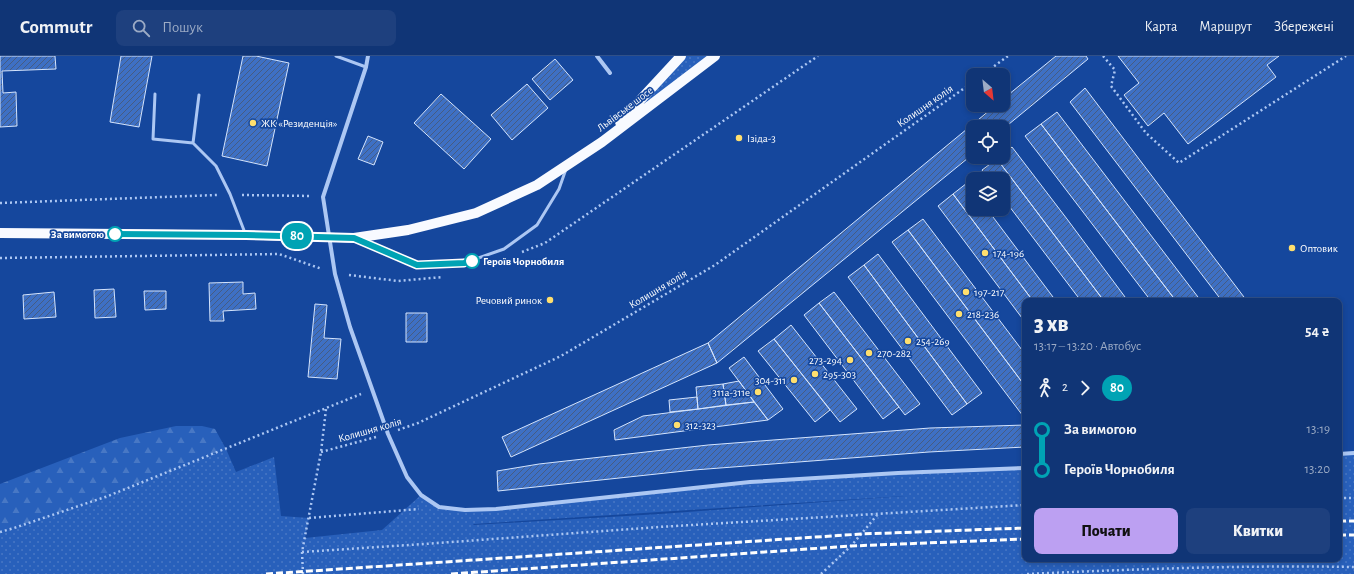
<!DOCTYPE html>
<html lang="uk">
<meta charset="utf-8">
<style>
body{margin:0;font-family:"Alegreya Sans",sans-serif;background:#1e407e;color:#f1f3f6;height:100vh;display:flex;flex-direction:column;font-size:15px;white-space:nowrap}
*{box-sizing:border-box;margin:0}
p{font-size:13px;color:#9cabc5}
.icon{flex:none;width:22px;height:22px;fill:none;stroke:currentColor;stroke-width:2;stroke-linecap:round;stroke-linejoin:round}
.map{position:relative;flex:1;overflow:hidden}
.details{position:absolute;left:1022px;top:242px;width:320px;height:264px;display:flex;flex-direction:column;background:#103576;border-radius:8px;box-shadow:0 2px 6px #0003,0 0 0 1px #305088}
.details>*{flex:none}
.badge{padding:0 8px;border-radius:13px;font-size:14px;line-height:26px}
.needle{width:26px;rotate:152deg}
.fabs{position:absolute;left:966px;top:12px;display:grid;gap:8px}
.fabs a{display:grid;place-items:center;width:44px;height:44px;border-radius:8px;background:#103576;box-shadow:0 2px 6px #0003,0 0 0 1px #305088;font-size:20px}
.map>.badge{position:absolute;translate:-50% -50%;box-shadow:0 0 0 2px #fff}
.legs{display:flex;align-items:center;gap:6px;height:44px;padding:0 12px;font-size:13px}
.legs p{margin-inline-start:auto}
.overview{display:flex;align-items:center;justify-content:space-between;height:68px;padding:0 12px}
h1{font-size:22px;font-weight:800;line-height:30px}
.action{display:flex;gap:8px;margin-top:auto;padding:8px 12px}
.action a{flex:1;height:46px;border-radius:8px;background:#bca0f2;color:#111;font-size:16px;font-weight:800;line-height:46px;text-align:center}
.action a+a{background:#1e407e;color:#f1f3f6}
ul{padding:0 12px;list-style:none}
li{display:flex;align-items:center;gap:14px;height:40px;font-size:15px}
li i{display:grid;place-items:center;width:6px;height:100%;margin:0 5px;background:currentColor}
li i::after{content:'';width:10px;height:10px;margin:-5px;border:3px solid;border-radius:50%;background:#103576}
li p{margin-inline-start:auto}
li:first-child i{background:linear-gradient(#0000 50%,currentColor 0)}
li:last-child i{background:linear-gradient(currentColor 50%,#0000 0)}
header{display:flex;align-items:center;gap:24px;box-sizing:border-box;height:56px;padding:0 20px;background:#103576;border-bottom:1px solid #305088}
header strong{font-size:19px}
nav{display:flex;gap:22px;margin-inline-start:auto;font-size:14px}
.search{width:280px;height:36px;background:#1e407e;display:flex;align-items:center;gap:10px;box-sizing:border-box;padding:0 14px;border-radius:8px;color:#9cabc5;font-size:15px}
.map>svg:first-child{display:block}
.grass{fill:url(#grass-dots);fill-rule:evenodd}
.forest{fill:url(#forest-firs)}
.building{fill:url(#building-hatch);stroke:#d4e4fd}
.lines{fill:none;stroke-linecap:round;stroke-linejoin:round}
.path{stroke:#acc7f3;stroke-width:2.5;stroke-dasharray:2 3;stroke-linecap:butt}
.lane{stroke:#acc7f3;stroke-width:3}
.street{stroke:#acc7f3;stroke-width:4}
.primary{stroke:#f8faff;stroke-width:10}
.rail{stroke:#fff;stroke-width:3;stroke-dasharray:7 3;stroke-linecap:butt}
.line-1-casing{stroke:#fff;stroke-width:9}
.line-1{stroke:#00a3b4;stroke-width:6}
.poi-dot{fill:#ffdf6e;stroke:#15479d;stroke-width:1.5}
.stop-1-dot{fill:#fff;stroke:#00a3b4;stroke-width:2}
.labels{text-anchor:middle;dominant-baseline:central;stroke-width:3.5;stroke-linejoin:round;paint-order:stroke}
.street-label{font-size:11px;fill:#fff;stroke:#15479d}
.poi-label{font-size:11px;fill:#fff;stroke:#15479d;text-anchor:start}
.stop-label{font-size:11px;font-weight:bold;fill:#fff;stroke:#15479d;text-anchor:end}
</style>
<header>
<strong>Commutr</strong>
<div class="search"><svg class="icon" aria-label="search" viewBox="0 0 24 24"><circle cx="10" cy="10" r="6"/><path d="M15 15l6 6"/></svg>Пошук</div>
<nav><a>Карта</a><a>Маршрут</a><a>Збережені</a></nav>
</header>
<div class="map">
<svg width="1354" height="518" viewBox="0 0 1354 518">
<defs>
<pattern id="grass-dots" width="8" height="8" patternUnits="userSpaceOnUse"><rect width="8" height="8" fill="#2860bb"/><path d="M2 2h.1M6 6h.1" fill="none" stroke="#4878c5" stroke-width="1.8" stroke-linecap="round"/></pattern>
<pattern id="forest-firs" width="22" height="20" patternUnits="userSpaceOnUse"><rect width="22" height="20" fill="#2860bb"/><path d="M5 1l3.5 6h-7zM16 11l3.5 6h-7z" fill="#4878c5"/></pattern>
<pattern id="building-hatch" width="6" height="6" patternUnits="userSpaceOnUse"><rect width="6" height="6" fill="#3e70c4"/><path d="M-1 1l2-2M0 6l6-6M5 7l2-2" fill="none" stroke="#465c82"/></pattern>
</defs>
<rect width="100%" height="100%" fill="#15479d"/>
<path class="grass" d="M681,0H715L602,86Z
M226,393L236,416L274,401L281,460L309,462L305,482L382,474L421,439L439,451L496,453L750,426L1025,412V503H1339V398L1354,397V518H0V476L14,472L108,440ZM905,440L660,458L473,469L474,468Z"/>
<path class="forest" d="M176,370H202L215,373L226,393L108,440L14,472L0,476V428L120,382Z"/>
<path class="building" d="M0,0H55L56,13L2,15L3,37L16,36L17,70L0,71Z
M121,0H152L139,71L110,66Z
M243,0H256L289,7L267,110L222,100Z
M1056,0H1086L1088,3L1003,73V71H973V98L717,307L708,287L996,49H1003V43Z
M1118,0H1279L1267,9L1276,21L1188,88L1164,57L1148,70L1124,39L1139,27Z
M555,3L573,24L550,44L532,23Z
M527,28L548,52L512,84L491,59Z
M1085,32L1247,245H1222L1070,46Z
M441,38L491,83L464,113L414,67Z
M1057,56L1201,245H1176L1041,68Z
M1041,68L1176,245H1151L1025,80Z
M368,80L383,86L374,109L358,103Z
M1012,91L1067,163L1128,245H1104L997,103L999,101H1003V98Z
M997,103L1104,245H1081L1003,142V123H988L982,114Z
M967,127L973,134V153H987L1056,245H1033L953,138Z
M953,138L1033,245H1025V266L938,150Z
M923,163L1025,298V330L908,174Z
M908,174L1025,330V358L1023,360L892,186Z
M878,198L982,337L967,348L864,209Z
M864,209L967,348L952,359L848,221Z
M243,226V238L255,237L256,253L223,255L224,265H210L209,227Z
M114,233L116,261L95,262L94,234Z
M144,235H166V253L145,254Z
M54,236L56,261L24,263L23,239Z
M834,236L920,348L905,359L819,247Z
M819,247L899,351L883,363L804,259Z
M315,248L327,249L324,282L341,283L337,323L308,321Z
M406,257H427V286H406Z
M791,269L857,353L840,366L774,283Z
M774,283L830,354L815,366L758,295Z
M708,287L717,307L511,401L502,381Z
M744,301L783,353L768,364L729,312Z
M739,325L754,346L726,349L723,328Z
M723,328L726,349L698,353L696,331Z
M697,341L698,353L670,356L669,344Z
M754,346L768,364L615,384L614,374L643,360Z
M1025,369V391L929,396L694,414L498,435L497,415L539,408L708,389L930,372Z"/>
<g class="lines">
<path class="path" d="M1103,0L1115,14L1111,30L1146,77L1179,107L1346,0
M982,19L1008,0
M242,139L311,140
M0,147L217,139
M522,196L545,187L818,0
M0,202L279,198L322,213
M349,219L398,225L443,221
M398,374L418,367L561,300L715,209L973,26
M321,396L376,381
M1339,442H1354
M309,462L419,453
M0,476L14,472L108,440L361,338
M302,496L424,488L659,471L1025,449
M303,518L302,496L321,396L326,353
M821,518L851,490L878,458
M1027,518C1136,513 1245,509 1354,511"/>
<path class="lane" d="M336,0L366,11
M155,38L153,83L193,87
M199,39L193,87L216,110L230,138L245,177
M359,184L417,209L464,207L504,193L537,169L559,133L566,113"/>
<path class="street" d="M368,0L366,11L323,141L335,218L350,271L388,378L407,421L421,439L439,451L465,454L496,453L750,426L898,417L1025,412
M597,0L610,17
M1339,398L1354,397"/>
<path class="primary" d="M620,66L681,0
M0,177L246,179L354,182L408,174L476,157L537,129L602,86L715,0"/>
<path class="rail" d="M1339,465H1354
M1339,479H1354
M266,518L861,478L1025,472
M451,518L851,490L1025,483"/>
</g>
<g class="lines">
<defs>
<path id="line-1" d="M115,178L246,179L354,182L417,209L464,207L472,205"/>
</defs>
<use href="#line-1" class="line-1-casing"/>
<use href="#line-1" class="line-1"/>
</g>
<g class="poi-dot">
<circle cx="253" cy="67" r="4"/>
<circle cx="739" cy="82" r="4"/>
<circle cx="1292" cy="192" r="4"/>
<circle cx="985" cy="197" r="4"/>
<circle cx="966" cy="236" r="4"/>
<circle cx="550" cy="244" r="4"/>
<circle cx="959" cy="258" r="4"/>
<circle cx="908" cy="285" r="4"/>
<circle cx="869" cy="297" r="4"/>
<circle cx="850" cy="304" r="4"/>
<circle cx="815" cy="318" r="4"/>
<circle cx="794" cy="324" r="4"/>
<circle cx="758" cy="336" r="4"/>
<circle cx="677" cy="369" r="4"/>
</g>
<g class="stop-1-dot">
<circle cx="115" cy="178" r="7"/>
<circle cx="472" cy="205" r="7"/>
</g>
<g class="labels">
<g class="street-label">
<text transform="translate(925 50) rotate(-35)">Колишня колія</text>
<text transform="translate(625 53) rotate(-37)">Львівське шосе</text>
<text transform="translate(658 233) rotate(-31)">Колишня колія</text>
<text transform="translate(370 374) rotate(-16)">Колишня колія</text>
</g>
<g class="poi-label">
<text x="261" y="67">ЖК «Резиденція»</text>
<text x="747" y="82">Ізіда-3</text>
<text x="1300" y="192">Оптовик</text>
<text x="993" y="197">174-196</text>
<text x="974" y="236">197-217</text>
<text x="542" y="244" text-anchor="end">Речовий ринок</text>
<text x="967" y="258">218-236</text>
<text x="916" y="285">254-269</text>
<text x="877" y="297">270-282</text>
<text x="842" y="304" text-anchor="end">273-294</text>
<text x="823" y="318">295-303</text>
<text x="786" y="324" text-anchor="end">304-311</text>
<text x="750" y="336" text-anchor="end">311а-311е</text>
<text x="685" y="369">312-323</text>
</g>
<g class="stop-label">
<text x="104" y="178">За вимогою</text>
<text x="483" y="205" text-anchor="start">Героїв Чорнобиля</text>
</g>
</g>
</svg>
<div class="fabs">
<a><svg class="needle" viewBox="-14 -14 28 28"><path d="M0-13l5 13h-10z" fill="#e53935"/><path d="M0 13l5-13h-10z" fill="#9cabc5"/></svg></a>
<a><svg class="icon" aria-label="locate" viewBox="0 0 24 24"><circle cx="12" cy="12" r="6"/><path d="M12 2v4M12 18v4M2 12h4M18 12h4"/></svg></a>
<a><svg class="icon" aria-label="layers" viewBox="0 0 24 24"><path d="M12 4l9 5-9 5-9-5zM3 14l9 5 9-5"/></svg></a>
</div>
<b class="badge" style="left:297px;top:180px;background:#00a3b4;color:#fff">80</b>
<section class="details">
<div class="overview"><div><h1>3 хв</h1><p>13:17 – 13:20 · Автобус</p></div><b>54 ₴</b></div>
<div class="legs"><svg class="icon" aria-label="walk" viewBox="0 0 24 24"><circle cx="13" cy="4" r="2"/><path d="M13 8l-2 6 4 7M11 14l-3 7M7 12l3-4h3l4 4"/></svg>2<svg class="icon" aria-label="forward" viewBox="0 0 24 24"><path d="M9 5l7 7-7 7"/></svg><b class="badge" style="background:#00a3b4;color:#fff">80</b></div>
<ul>
<li><i style="color:#00a3b4"></i><b>За вимогою</b><p>13:19</p></li>
<li><i style="color:#00a3b4"></i><b>Героїв Чорнобиля</b><p>13:20</p></li>
</ul>
<div class="action"><a>Почати</a><a>Квитки</a></div>
</section>
</div>
